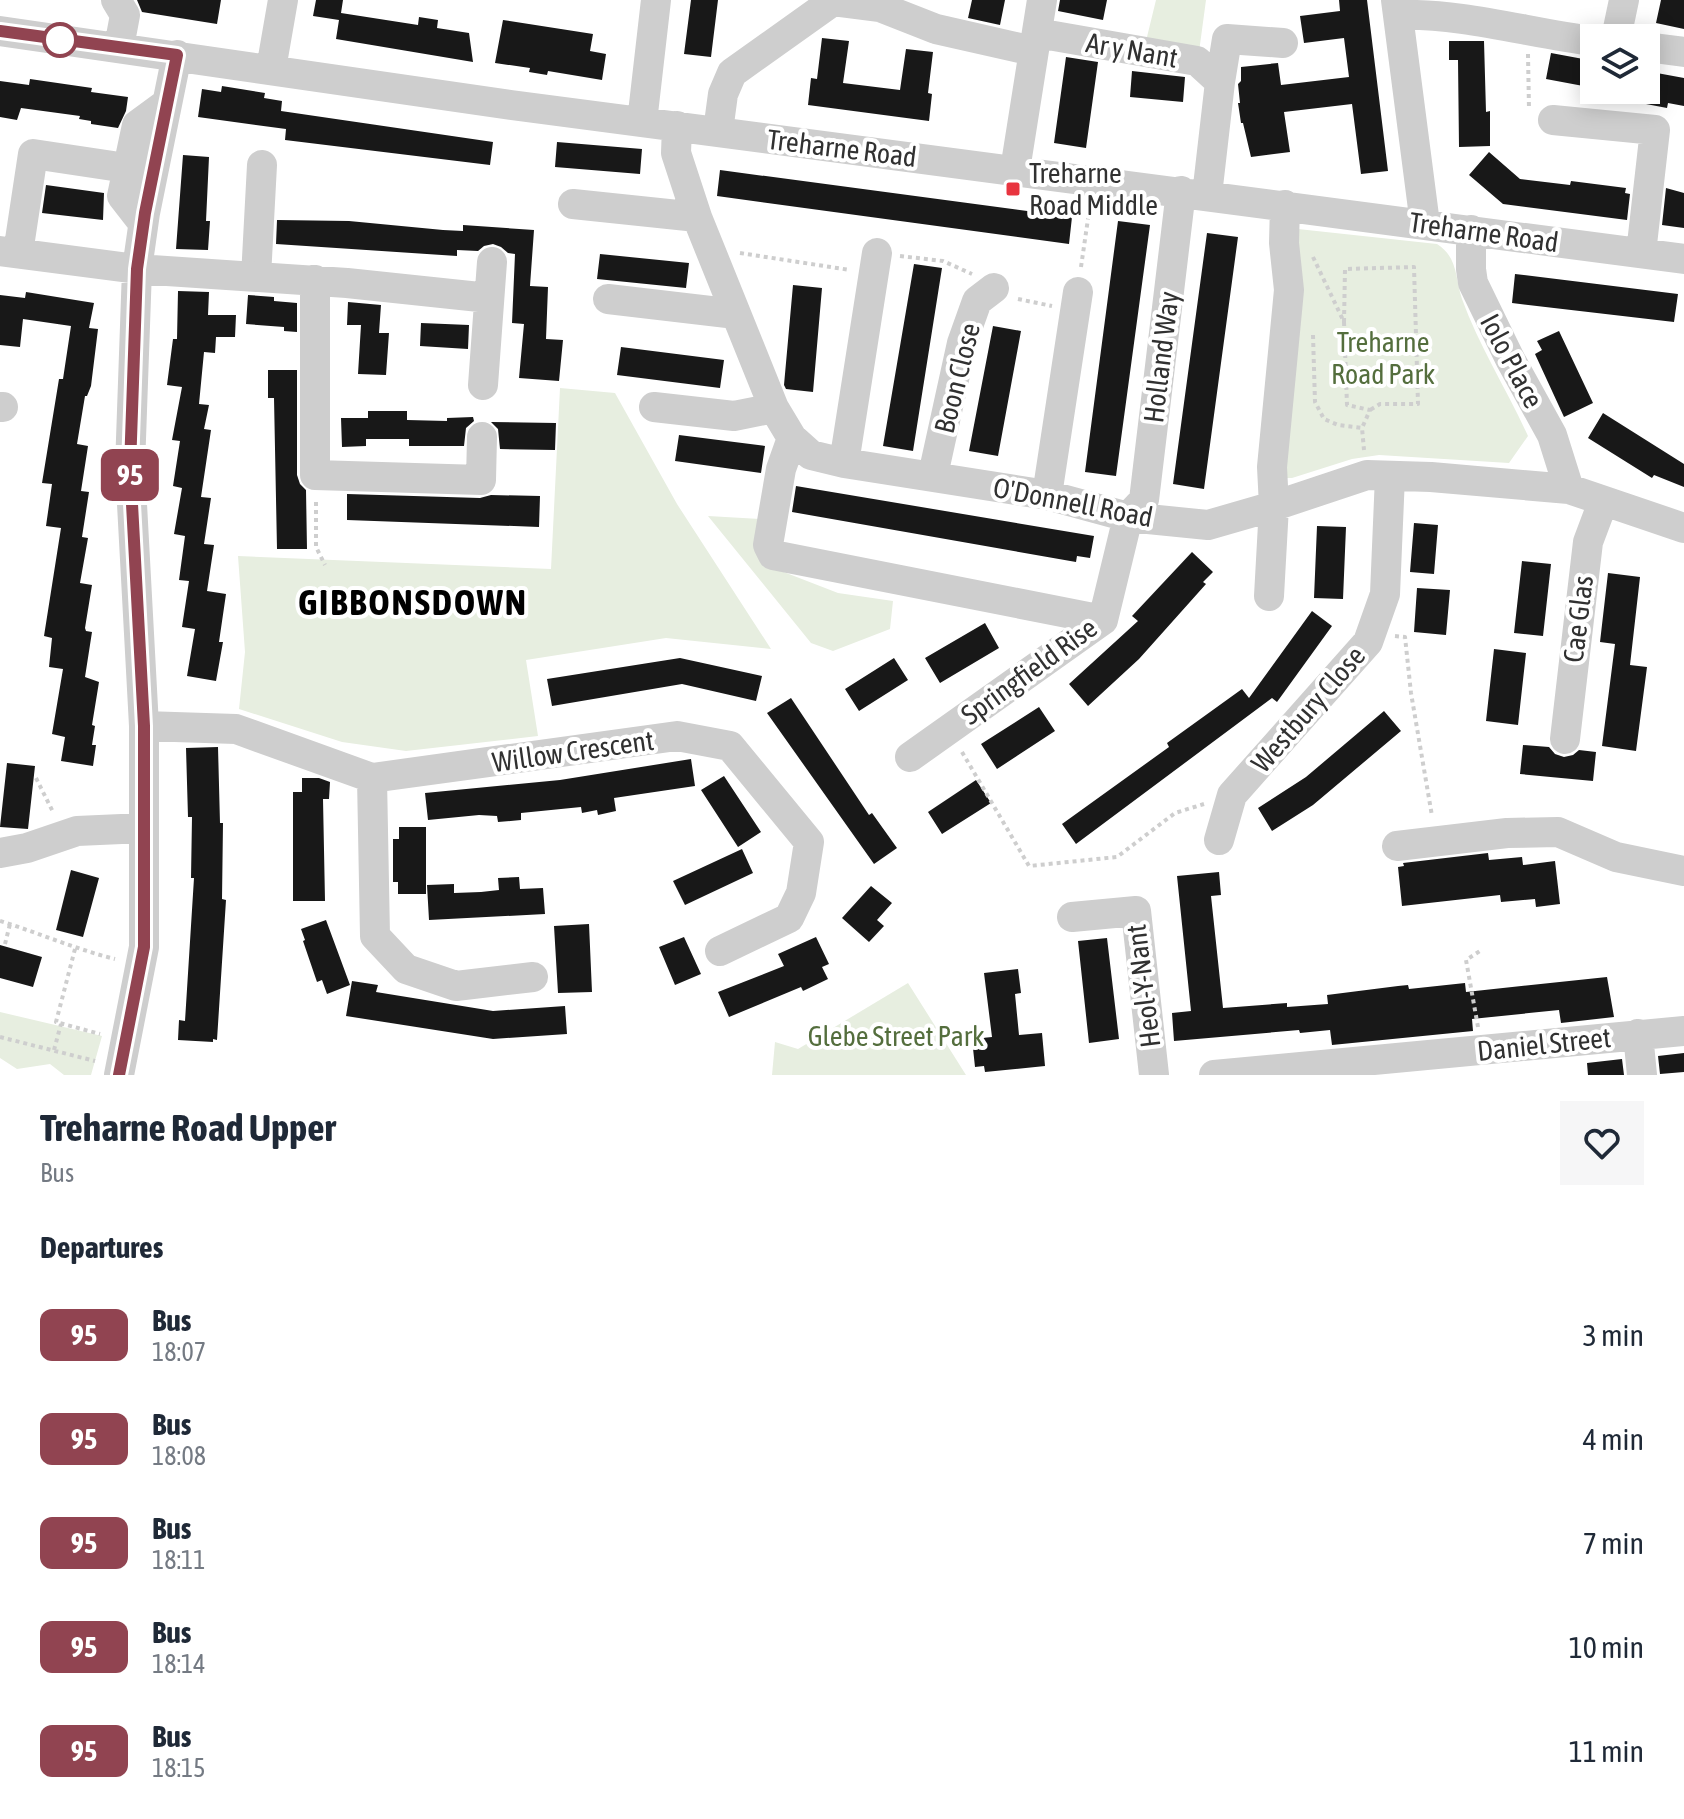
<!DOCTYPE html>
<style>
body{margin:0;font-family:"Asap Condensed",sans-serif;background:#f6f6f7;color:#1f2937;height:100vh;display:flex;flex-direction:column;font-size:30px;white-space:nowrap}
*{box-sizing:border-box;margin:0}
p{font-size:26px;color:#747a83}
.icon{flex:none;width:44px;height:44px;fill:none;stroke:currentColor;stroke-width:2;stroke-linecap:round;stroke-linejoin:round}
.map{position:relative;height:1075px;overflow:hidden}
.panel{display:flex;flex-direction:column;background:#fff;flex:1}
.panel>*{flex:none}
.badge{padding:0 16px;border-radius:12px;font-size:28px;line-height:52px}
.buttons{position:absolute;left:1580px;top:24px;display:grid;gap:16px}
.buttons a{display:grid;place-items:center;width:80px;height:80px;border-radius:0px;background:#fff;box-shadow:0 4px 20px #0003;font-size:40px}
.map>.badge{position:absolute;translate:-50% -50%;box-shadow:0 0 0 4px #fff}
h2{padding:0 40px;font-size:30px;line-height:72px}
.round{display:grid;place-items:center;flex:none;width:84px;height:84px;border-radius:0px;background:#f6f6f7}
.head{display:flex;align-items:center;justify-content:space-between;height:136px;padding:0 40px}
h1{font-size:38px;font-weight:700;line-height:60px}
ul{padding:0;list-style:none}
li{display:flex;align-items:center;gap:24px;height:104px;padding:0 40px}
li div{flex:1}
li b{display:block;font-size:30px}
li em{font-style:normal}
li .badge{min-width:88px;font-weight:700;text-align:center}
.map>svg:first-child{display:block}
.green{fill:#e7eee0}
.building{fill:#181818}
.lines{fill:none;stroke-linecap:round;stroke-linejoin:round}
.path{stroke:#cecece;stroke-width:4;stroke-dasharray:4 4;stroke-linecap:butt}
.minor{stroke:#cecece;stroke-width:30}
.line-casing{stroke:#fff;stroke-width:18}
.line{stroke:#914451;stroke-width:12}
.stop-dot{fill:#fff;stroke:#914451;stroke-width:4}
.poi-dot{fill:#e8343f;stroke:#fff;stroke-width:3}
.labels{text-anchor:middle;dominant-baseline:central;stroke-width:8;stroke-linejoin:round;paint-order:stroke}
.street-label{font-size:28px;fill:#313131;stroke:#fff}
.poi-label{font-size:28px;fill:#313131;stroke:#fff;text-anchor:start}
.park-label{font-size:28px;fill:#546e3d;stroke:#fff}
.district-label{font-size:36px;font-weight:bold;letter-spacing:2px;fill:#000;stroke:#fff}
</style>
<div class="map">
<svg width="1684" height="1075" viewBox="0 0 1684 1075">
<rect width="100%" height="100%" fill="#fff"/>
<path class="green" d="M1156,0H1206L1199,52L1146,41Z
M1298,229L1437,244C1458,257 1455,278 1462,299C1479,346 1507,390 1528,436L1509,463L1379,455L1352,459L1292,478H1282Z
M560,388L615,393L677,504L771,649L666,638L526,660L538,736L406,751L342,742L239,709L245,652L238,556L551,569Z
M708,516L760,519L776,569L838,593L893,601L890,629L833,651L811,643Z
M908,983L966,1075H772L775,1042L798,1049Z
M0,1012L102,1036L91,1075H64L50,1064L17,1069L0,1058Z"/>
<path class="building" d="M137,0H221L217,24L142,12Z
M316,0H343L341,13L418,25L419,17L438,20L437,28L469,33L473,62L336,39L339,20L313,16Z
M691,0H718L711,57L684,54Z
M972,0H1005L1000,25L968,18Z
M1060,0H1107L1103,20L1058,11Z
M1339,0H1367L1388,171L1361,174L1352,104L1284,112L1290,152L1251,157L1243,123H1241L1238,103H1240L1238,84L1241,81V67L1278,63L1281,85L1349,77L1344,38L1304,43L1300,16L1340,11Z
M1661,0H1684V29L1656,23Z
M503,20L593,34L590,51L606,54L602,80L548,71L547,75L529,72L530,68L495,63Z
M822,38L849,41L843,83L900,90L906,49L933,52L928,93L932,94L929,121L808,105L811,78L817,79Z
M1449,41H1484L1486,112L1490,111V146L1459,147L1458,60H1449Z
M1551,53L1594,61V88L1546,79Z
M1066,57L1098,62L1086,148L1054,143Z
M1132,71L1185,77L1183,102L1130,97Z
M1646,71L1684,78V106L1668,103L1667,108L1646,104Z
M30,79L92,88L91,92L128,97L126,111L118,128L91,124V121L79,119L80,116L21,108L17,120L0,117V81L29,85Z
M222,86L265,93L264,98L282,101L281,111L493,142L490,165L285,140L286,129L198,117L202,89L221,92Z
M557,142L642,149L640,174L555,167Z
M1489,152L1520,179L1570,185L1571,181L1626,188L1625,193L1630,194L1627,220L1503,204L1469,175Z
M183,155L209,157L206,221H210L208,250L176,249Z
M720,170L1072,217L1069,244L717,196Z
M46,185L104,193L103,220L42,213Z
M1666,188L1684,193V228L1662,225Z
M277,220L349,221L443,230L463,231V225L534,230L530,286L548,287L546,339L563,340L559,381L519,378L524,324L512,323L515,254L508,253L501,247L493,244L484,246L478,251L457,250V256L276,244Z
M1118,221L1150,225L1116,476L1085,472Z
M1207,233L1238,237L1204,489L1173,484Z
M600,254L689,263L686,288L597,279Z
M914,264L942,268L913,451L883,446Z
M1515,274L1678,294L1674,322L1512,303Z
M793,285L822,288L813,392L786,389L784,385Z
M178,291L209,292L208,315H236L235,337H216L215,353L204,352L199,404L209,405L204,429L211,430L201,497L211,498L204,544L214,545L207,591L226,594L219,642H223L216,681L187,676L195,629L182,627L189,581L179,580L185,536L174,534L182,488L173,486L180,441L172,440L182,387L167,385L173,339H177Z
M26,292L94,303L89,328L98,329L91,386L87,396H85L77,444L88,446L81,491L89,492L82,537L88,538L80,583L92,585L85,628L86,631L92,632L85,677L99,682L92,725L95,726L92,745H96L93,766L61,761L65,737L52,734L63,669L49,667L52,638L44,636L61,528L46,526L52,484L42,483L59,379H63L71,326L23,319L20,347L0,345V295L25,298Z
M248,295L274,297V301L297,303V332L284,331V327L246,324Z
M348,302L381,305L379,333H389L386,375L358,374L361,325H347Z
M421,323L469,325L468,349L420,346Z
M993,326L1021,331L998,456L969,451Z
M1559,331L1593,403L1564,417L1535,354L1542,350L1537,341Z
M621,347L724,360L720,388L617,375Z
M268,370H297V475L300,484L306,490L307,549H277L274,398H268Z
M368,411H407V420L447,421V418L473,417L474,421L466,428L464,446H409V439H366V446L342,447L341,418H368Z
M1603,413L1684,464V487L1654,475L1652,478L1588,438Z
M491,422L556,423L555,450L500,449L498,429Z
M679,435L765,446L761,473L675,461Z
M796,486L1094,536L1090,558L1077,556L1076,562L792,512Z
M347,494L480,498L491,495L540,496L539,527L347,520Z
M1414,523L1438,525L1434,574L1410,572Z
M1317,526L1346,527L1343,599L1314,598Z
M1192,552L1213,572L1203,582L1206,584L1139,659L1088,706L1069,684L1138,621L1132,616Z
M1522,561L1551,564L1543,636L1514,633Z
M1608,573L1640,577L1630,665L1647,667L1636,751L1602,746L1615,644L1600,642Z
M1417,588L1450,590L1446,635L1414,632Z
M1312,611L1332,626L1277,702L1272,698L1076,844L1062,824L1169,747L1167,743L1242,689L1249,698Z
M985,623L999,648L940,683L925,658Z
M1494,649L1526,653L1518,725L1486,721Z
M680,658L762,676L756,701L682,684L552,706L547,679Z
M894,658L908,680L859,711L845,689Z
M791,698L869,815L872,813L897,848L874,864L767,713Z
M1039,707L1055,731L997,769L981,744Z
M1384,711L1401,731L1313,805L1272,831L1258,808L1306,777Z
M1523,745L1549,747L1555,754L1564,757L1573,755L1579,750L1596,752L1593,781L1520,774Z
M218,747L220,823H223L222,899L226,900L217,1040L213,1039V1042L178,1040L179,1020L185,1021L194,878H191L192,817H188L186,748Z
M691,759L695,786L614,798L616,811L598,815L597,810L582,813L581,807L521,813V820L498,822L497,816L479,815L428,820L425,793L560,780Z
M7,763L35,766L28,829L0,827Z
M724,776L761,832L738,847L701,790Z
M302,778H319L330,782L329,799H323L325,901H293V792H302Z
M976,780L991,803L942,834L928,812Z
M399,827H426V894H398V882H393V839H399Z
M742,849L753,873L685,905L673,881Z
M1488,853L1489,860L1522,857L1523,865L1555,861L1560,904L1536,907L1535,899L1501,902L1500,895L1402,906L1398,867L1404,866L1403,863Z
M71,870L99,878L83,937L56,930Z
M1219,872L1221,895L1211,896L1223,1008L1287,1003V1007L1328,1004L1327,995L1398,986L1408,985L1409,989L1465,983L1466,992L1607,977L1614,1017L1561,1023L1559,1010L1472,1019L1473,1031L1332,1045L1330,1030L1300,1033L1299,1030L1174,1041L1172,1013L1191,1011L1177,876Z
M519,877L520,889L543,888L545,914L429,920L427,885L454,884V893L481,892L499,890L498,878Z
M871,886L892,903L877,920L884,926L869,942L842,918Z
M326,920L350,985L327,994L322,980L317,982L303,941L305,940L301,929Z
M589,924L592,992L558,993L554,926Z
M684,937L701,974L675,985L659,947Z
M816,937L829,964L822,967L828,979L803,991L801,987L729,1017L718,992L784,966L778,954Z
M1107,938L1119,1039L1089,1043L1078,941Z
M0,945L42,957L33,987L0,978Z
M1018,969L1021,993L1015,994L1019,1035L1042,1033L1045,1066L985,1072L984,1066L975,1067L972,1039L992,1037L984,973Z
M352,981L378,985L376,992L493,1011L565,1006L567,1034L493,1039L346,1016Z
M1684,1053V1072L1660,1074L1658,1056Z
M1622,1059L1624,1075H1588L1587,1063Z"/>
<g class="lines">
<path class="path" d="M1528,54L1529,109
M740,253L850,270
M900,256L943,261L972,274
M1313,257L1344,322L1347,405L1370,410L1362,428
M1081,267L1090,205
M1018,299L1052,306
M1344,322L1345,269L1414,267L1418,404H1380L1370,410
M1313,335L1315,402L1324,419L1338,425L1362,428L1364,450
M316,502V547L325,565
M1395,636L1405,637L1411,693L1432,816
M962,752L1029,866L1117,857L1175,813L1204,804
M36,778L53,812
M0,921C39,933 75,949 115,959
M5,944L10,924
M75,949L56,1022L100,1034
M1478,1027L1466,960L1480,951
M0,1037L95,1061
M54,1050L61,1024"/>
<path class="minor" d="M116,0L125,15L119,47
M1396,0L1425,224
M1398,15C1465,13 1528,33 1594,41
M0,31L511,105L1684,259
M1037,33L1197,61L1220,82L1227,39L1283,43
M1616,38L1624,0
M1646,47L1684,52
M271,69L283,0
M1553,120L1655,130L1641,253
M642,122L656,0
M677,126L676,153L697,217L774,408L792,438L811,455L844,463L1047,495L1128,517L1208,525L1274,506L1367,475L1431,477L1569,489L1684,528
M718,131L723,94L732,73L833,1L880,7L936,29L1033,51
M1015,170L1042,0
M1207,195L1220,82
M573,204L697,217
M143,223L122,196L137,125L167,103
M1471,230V269L1473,283L1510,359L1552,435L1569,489
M0,251L137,269L347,283L489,298
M18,253L33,154L113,166
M256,277L262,165
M315,280V475L481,480L482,437
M608,299L736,314
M483,385L492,262
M0,407H3
M654,407L734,416L774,408
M792,438L781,469L768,545L773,555L1103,620
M844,463L877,253
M933,475L962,343L977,301L994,288
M1047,495L1078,292
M1269,596L1274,506L1272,467L1289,290L1284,243L1285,205
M144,726L236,729L372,778L677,736L730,746L809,842L801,893L789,918L720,951
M1565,739L1588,542L1603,502
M910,757L1103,620L1128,517L1144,500L1181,191
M372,778L375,936L406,969L456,986L533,977
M1219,840L1232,795L1368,642L1385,594L1390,476
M1397,846L1507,833L1558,832L1616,857L1684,871
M0,853L27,848L77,831L144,828
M1072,917L1136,911L1154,1075
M1638,1034L1642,1075
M119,1075L144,947V726L130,467L137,269L145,213L177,55
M1214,1075L1684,1031"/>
</g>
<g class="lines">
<defs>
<path id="line" d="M0,31L177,55L145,213L137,269L130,467L144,726V947L119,1075"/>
</defs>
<use href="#line" class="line-casing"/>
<use href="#line" class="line"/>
</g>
<circle class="stop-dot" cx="60" cy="40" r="16"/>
<rect class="poi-dot" x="1005" y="181" width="16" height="16" rx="4"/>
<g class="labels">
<g class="street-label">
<text transform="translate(1132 50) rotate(10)">Ar y Nant</text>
<text transform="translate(842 148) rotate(7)">Treharne Road</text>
<text transform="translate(1484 232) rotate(8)">Treharne Road</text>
<text transform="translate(1161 357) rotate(-83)">Holland Way</text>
<text transform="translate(1512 361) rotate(62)">Iolo Place</text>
<text transform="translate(957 378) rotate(-76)">Boon Close</text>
<text transform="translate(1073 502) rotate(11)">O'Donnell Road</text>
<text transform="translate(1578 619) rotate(-83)">Cae Glas</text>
<text transform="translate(1029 671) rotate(-36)">Springfield Rise</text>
<text transform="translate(1308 709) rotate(-49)">Westbury Close</text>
<text transform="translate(573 751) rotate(-8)">Willow Crescent</text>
<text transform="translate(1143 986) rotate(-97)">Heol-Y-Nant</text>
<text transform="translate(1544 1044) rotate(-6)">Daniel Street</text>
</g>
<g class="poi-label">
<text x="1029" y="173">Treharne<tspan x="1029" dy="32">Road Middle</tspan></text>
</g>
<g class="park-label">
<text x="1383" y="342">Treharne<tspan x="1383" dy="32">Road Park</tspan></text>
<text x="896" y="1036">Glebe Street Park</text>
</g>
<g class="district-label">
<text x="413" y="602">GIBBONSDOWN</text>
</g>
</g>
</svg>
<div class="buttons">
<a><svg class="icon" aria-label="layers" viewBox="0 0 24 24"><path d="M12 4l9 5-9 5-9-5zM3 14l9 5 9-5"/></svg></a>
</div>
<b class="badge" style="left:130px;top:475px;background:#914451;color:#fff">95</b>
</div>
<section class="panel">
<div class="head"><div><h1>Treharne Road Upper</h1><p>Bus</p></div><a class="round"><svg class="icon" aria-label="heart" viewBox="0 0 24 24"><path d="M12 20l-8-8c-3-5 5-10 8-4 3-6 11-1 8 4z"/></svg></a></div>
<h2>Departures</h2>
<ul>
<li><span class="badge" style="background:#914451;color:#fff">95</span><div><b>Bus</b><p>18:07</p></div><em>3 min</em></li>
<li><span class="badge" style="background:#914451;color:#fff">95</span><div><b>Bus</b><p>18:08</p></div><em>4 min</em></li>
<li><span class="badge" style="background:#914451;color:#fff">95</span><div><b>Bus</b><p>18:11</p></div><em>7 min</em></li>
<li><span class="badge" style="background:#914451;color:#fff">95</span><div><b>Bus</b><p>18:14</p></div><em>10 min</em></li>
<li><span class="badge" style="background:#914451;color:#fff">95</span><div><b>Bus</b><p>18:15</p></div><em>11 min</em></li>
</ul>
</section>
